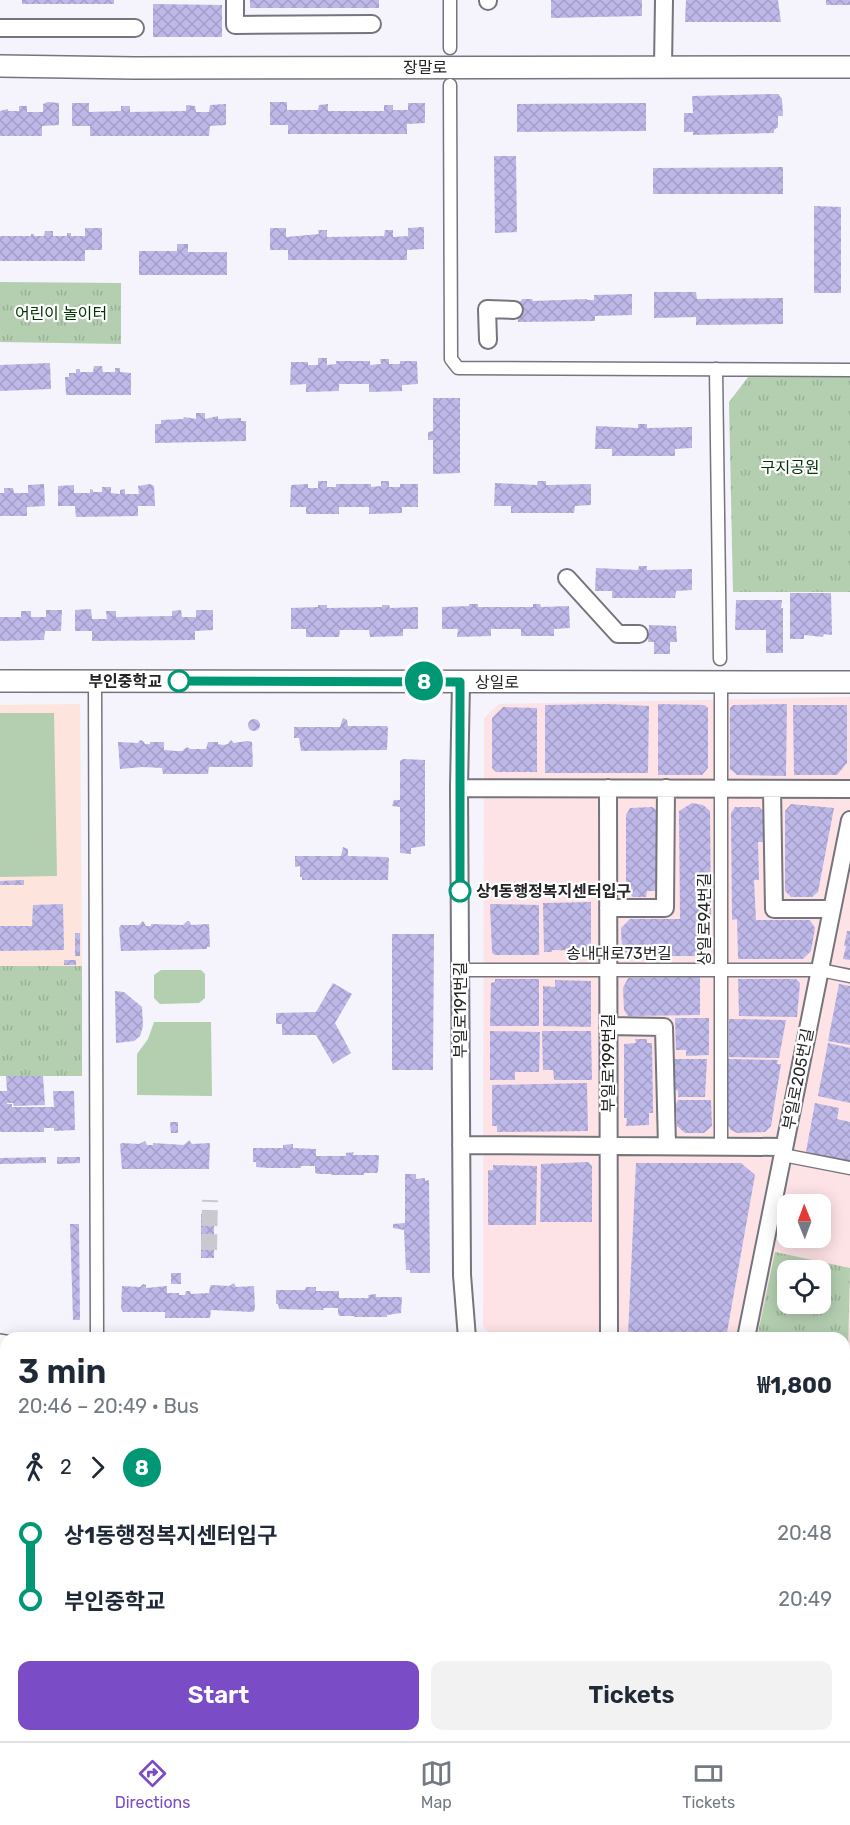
<!DOCTYPE html>
<meta charset="utf-8">
<style>
body{margin:0;font-family:Rubik,"Noto Sans KR",sans-serif;background:#f2f2f3;color:#1f2937;height:100vh;display:flex;flex-direction:column;font-size:22px;white-space:nowrap}
*{box-sizing:border-box;margin:0}
p{font-size:20px;color:#747a83}
.icon{flex:none;width:33px;height:33px;fill:none;stroke:currentColor;stroke-width:2;stroke-linecap:round;stroke-linejoin:round}
.map{position:relative;flex:1;overflow:hidden}
.sheet{position:absolute;left:0px;top:1332px;width:850px;height:410px;display:flex;flex-direction:column;background:#fff;border-radius:18px 18px 0 0;box-shadow:0 3px 15px #0003}
.sheet>*{flex:none}
.badge{padding:0 12px;border-radius:20px;font-size:21px;line-height:39px}
.needle{width:39px;rotate:359deg}
.tools{position:absolute;left:777px;top:1194px;display:grid;gap:12px}
.tools a{display:grid;place-items:center;width:54px;height:54px;border-radius:12px;background:#fff;box-shadow:0 3px 15px #0003;font-size:30px}
.map>.badge{position:absolute;translate:-50% -50%;box-shadow:0 0 0 3px #fff}
.legs{display:flex;align-items:center;gap:9px;height:66px;padding:0 18px;font-size:20px}
.legs p{margin-inline-start:auto}
.overview{display:flex;align-items:center;justify-content:space-between;height:102px;padding:0 18px}
h1{font-size:33px;font-weight:600;line-height:45px}
.action{display:flex;gap:12px;margin-top:auto;padding:12px 18px}
.action a{flex:1;height:69px;border-radius:12px;background:#7a4cc5;color:#fff;font-size:24px;font-weight:600;line-height:69px;text-align:center}
.action a+a{background:#f2f2f3;color:#1f2937}
ul{padding:0 18px;list-style:none}
li{display:flex;align-items:center;gap:21px;height:66px;font-size:22px}
li i{display:grid;place-items:center;width:9px;height:100%;margin:0 8px;background:currentColor}
li i::after{content:'';width:15px;height:15px;margin:-8px;border:4px solid;border-radius:50%;background:#fff}
li p{margin-inline-start:auto}
li:first-child i{background:linear-gradient(#0000 50%,currentColor 0)}
li:last-child i{background:linear-gradient(currentColor 50%,#0000 0)}
.dock{display:flex;justify-content:space-around;align-items:center;height:84px;border-top:2px solid #e0e1e3;background:#fff;font-size:16px;color:#747a83}
.dock a{display:grid;justify-items:center;gap:3px}
.dock .selected{color:#7a4cc5}
.map>svg:first-child{display:block}
.commercial{fill:#fee3e6;fill-rule:evenodd}
.education{fill:#fde4dc}
.green{fill:#b3cfb0}
.park{fill:url(#park-tufts);fill-rule:evenodd}
.building{fill:url(#building-cross-hatch)}
.lines{fill:none;stroke-linecap:round;stroke-linejoin:round}
.minor-tunnel{stroke:#cbc9d0;stroke-width:16;stroke-dasharray:16 8;stroke-linecap:butt}
.pedestrian-casing{stroke:#76747c;stroke-width:15}
.minor-casing{stroke:#76747c;stroke-width:20}
.tertiary-casing{stroke:#76747c;stroke-width:24}
.motorway-casing{stroke:#76747c;stroke-width:33}
.pedestrian{stroke:#fff;stroke-width:12}
.minor{stroke:#fff;stroke-width:16}
.tertiary{stroke:#fff;stroke-width:21}
.motorway{stroke:#fff;stroke-width:30}
.rail-casing{stroke:#48474b;stroke-width:7}
.rail{stroke:#fff;stroke-width:4.5;stroke-dasharray:14;stroke-linecap:butt}
.line-1-casing{stroke:#fff;stroke-width:14}
.line-1{stroke:#009775;stroke-width:9}
.stop-1-dot{fill:#fff;stroke:#009775;stroke-width:3}
.labels{text-anchor:middle;dominant-baseline:central;stroke-width:4.5;stroke-linejoin:round;paint-order:stroke}
.street-label{font-size:16px;fill:#242326;stroke:#fff}
.park-label{font-size:16px;fill:#003400;stroke:#fff}
.stop-label{font-size:16px;font-weight:bold;fill:#242326;stroke:#fff;text-anchor:end}
</style>
<div class="map">
<svg width="850" height="1741" viewBox="0 0 850 1741">
<defs>
<pattern id="park-tufts" width="24" height="20" patternUnits="userSpaceOnUse" patternTransform="scale(1.5)"><rect width="24" height="20" fill="#b3cfb0"/><path d="M3 7l-1-3M5 7V3M7 7l1-3M15 17l-1-3M17 17v-4M19 17l1-3" fill="none" stroke="#9ab197"/></pattern>
<pattern id="building-cross-hatch" width="8" height="8" patternUnits="userSpaceOnUse" patternTransform="scale(1.5)"><rect width="8" height="8" fill="#bdb8e8"/><path d="M0 0l8 8M0 8l8-8" fill="none" stroke="#a29ec7"/></pattern>
</defs>
<rect width="100%" height="100%" fill="#f5f3fb"/>
<path class="commercial" d="M850,697V1353L845,1355L844,1338H521L491,1335L483,1326L484,718L499,704ZM788,1204H820V1238H788ZM788,1270H820V1304H788Z"/>
<path class="education" d="M80,704L82,966H0V705Z"/>
<path class="green" d="M0,713H54L57,876L0,877Z
M161,970H201L205,974V998L199,1003L160,1004L154,998V975Z
M154,1022H211L212,1096L137,1095V1054L148,1039Z"/>
<path class="park" d="M0,282L121,283V344L0,342Z
M749,376H850V592H733L729,402Z
M0,966H82V1076H0Z
M775,1252L850,1268L848,1353L845,1355L844,1338H757ZM788,1270H820V1304H788Z
M0,1373H6V1509H0Z
M845,1435H850V1532L845,1531Z"/>
<path class="building" d="M22,0H114V4H22Z
M250,0H379V8H250Z
M551,0H642V16L551,18Z
M686,0H778L781,22H685Z
M826,0H850V5H826Z
M153,4L222,5V37H153Z
M778,94L782,99L783,116H778V127L774,130V133L693,135V132H684V113H693L692,96Z
M48,102L59,103V125L42,126V136H0V111L8,109V111H19V106H27V112H43V104Z
M270,102H287V110H318L319,105L328,104V111H384V105H393V110H408V103H425V123L407,124V134H288V125H270Z
M72,103H89V112L121,111V106H130V112L186,111V105L195,106L196,112H209L210,105L226,104V125L210,126L209,136H90V126H72Z
M646,103V131L517,132V104Z
M494,156H516L517,232L495,233Z
M783,167V194H653V168Z
M814,206L841,207V293H814Z
M424,227V249L407,250V260H288V250H270V228H286V237L319,234L318,230H327V237L384,236L385,230H393V237L408,236V228Z
M85,228H102V250H85V261H0V236H31V234H34V236H44L45,231H53V236H67V233H71V236H85Z
M177,244H188V252H227V275H139V251H177Z
M654,292H696L697,299L783,298V324L696,325V317L654,318Z
M632,294V315L595,316V321L518,322L517,302L521,301L522,299H532L533,301L587,299V300H594V295Z
M318,358H327V365L336,364V361H370V365L381,364L380,359H389V364H400V361H417L418,384L402,385V391L369,392V384H339V391L306,392V384L290,385L291,362H308V365H318Z
M50,363L51,389L0,391V365Z
M94,366H102L103,372H115V368H120V372L131,373V395H66L65,377H69V373H76V369H80V372H93Z
M433,398H460V473L433,474V440H428V432L433,431Z
M196,413H205V419L218,416V419L241,418V421H246V441L155,443V424H161V420L183,419L184,417L196,419Z
M638,424H647V428L692,427V448L675,449V456H612V449H595L596,426L638,428Z
M318,481H327V487H336V484H371V487L381,486V481H389V487H400V484H418V507H402V513L369,514V507H339V514H306V507H290L291,485L308,484V488H318Z
M538,481H546V485L591,484V505L575,506L574,513H511V506H494L495,483L537,485Z
M44,484L45,506L27,507V516H0V493H4V488H13L14,493H28V485Z
M150,484L154,486L155,506H138V516L76,517L75,506H58V486L74,485V493H90V489L93,490V492H102V487H111V493L120,494V490L125,489V494H139L138,486Z
M639,566H647V570L692,569V590L676,591L675,598H612V591H595L596,568L638,570Z
M790,593H831L832,635L824,634L823,637L804,635V639H790Z
M736,600H782L781,608H783V653H766V630H735Z
M469,604H478V607H533V604H540L541,607L569,606L570,628L554,629V636H521V629H491V636L457,637L458,629H442V607L469,606Z
M318,605H327V608L382,607V605H389L390,608L418,607V629H403V636L370,637L369,630H340L339,637H306V629H291V608L318,607Z
M91,609L92,619H107L106,611H116V617L172,616V611L181,610L182,617H196V610H213V630L195,631V640L92,641V631H75V610Z
M46,610H62L61,631H45L44,640L0,641V617H21V611H31V617H46Z
M649,625L676,626L677,642H670V654H654V642H648Z
M608,704L649,706L648,773H545V705Z
M658,704L704,705L708,708V768L702,775H658Z
M787,704L786,776L737,775L730,769V708L733,705Z
M793,705H847V763L837,775H794Z
M503,707L537,708V772H496L492,768V718Z
M343,718L347,720L348,726H387L388,728L387,750L301,751L299,738H294V727H340Z
M248 725a6 6 0 1 1 12 0a6 6 0 1 1-12 0Z
M140,740L143,741L145,744H150V742H164V750L176,751H182L187,747L190,749H206L208,742H218V744L223,745L228,744L231,740L234,743L247,741L252,742L253,765L252,767H209L208,774H163L162,768L143,767L120,769L118,742L138,743Z
M403,759L425,760V846L411,848V854L400,853V807L392,806L394,800H400V761Z
M692,803L703,805L710,811L711,919H698V956H630L622,950L621,928L630,919H680L679,811Z
M791,804L834,808L818,892L812,897H791L785,891V811Z
M652,807L655,809L658,815L657,887L656,891H647L646,897H633L626,888V815L630,808Z
M735,807H759L763,811L764,842H758L759,880H754L756,920H810L815,928L811,951L803,959H738L737,919L732,920L731,813Z
M343,847L348,849V856L387,857L389,858L388,880H302V877H300V866L295,867V856H341Z
M24,880V885H0V881Z
M591,902V951L552,950V952H544L543,903Z
M63,904L64,950L0,951V926H32L33,905Z
M490,904L539,905V955H495L492,953Z
M143,921L146,926H151V924L183,925L187,921H189L191,925L209,924L210,947H207V949L121,951L119,928L121,925H139Z
M847,931H850V960L843,959L846,946H844Z
M75,933H80V956H75Z
M392,934H434L433,1070H392Z
M64,960H76V965H64Z
M700,977V1015L628,1016L624,1010L623,988L628,978Z
M495,979H539V1026H490L491,983L495,982Z
M738,979H796L800,983L797,1017L739,1016Z
M555,980L591,981V1027L543,1026V986L555,987Z
M333,983L352,994L335,1023L351,1053L333,1064L316,1035H282V1024H276V1013L316,1012Z
M839,984L850,986V1045L828,1041Z
M115,991L124,992L142,1007L143,1026L140,1036L134,1041L116,1043Z
M675,1018H709V1055L686,1056V1050H676Z
M729,1019L786,1020L779,1058L729,1057Z
M490,1031L540,1032L539,1072H515V1080H490Z
M542,1031H591L592,1080H554L553,1070H543Z
M635,1039H647V1043H652L653,1113H649V1125L626,1126L627,1118H624V1044L636,1043Z
M828,1043L850,1048V1103L818,1096Z
M674,1059H707L705,1097H678V1091L674,1089Z
M728,1059L778,1060L777,1064H781L771,1126L765,1132L737,1133L731,1130L728,1125Z
M6,1076H43L45,1105L14,1106L13,1103H7V1104H12V1107H54L53,1091H74L75,1130L54,1131V1128H44V1132H0V1091H7Z
M587,1083L588,1131L497,1132V1126H492V1085Z
M678,1100H711L712,1126L704,1133H685L677,1126L676,1104Z
M815,1103L839,1108L837,1119L850,1122V1165L805,1157Z
M170,1122H178V1133H171Z
M189,1140L192,1144L210,1143L209,1169H122L120,1144L122,1143L139,1144L145,1141L147,1145H153V1143L184,1145Z
M293,1144V1148L316,1149V1156H346V1153L354,1152L353,1155H379L378,1171L377,1173H364V1175H331V1174H317L315,1172V1166H301V1168H269L256,1167V1162H253V1148H283V1145Z
M46,1157V1163L0,1164V1158Z
M57,1157H80V1163L57,1164Z
M588,1162L592,1166V1222H540L541,1164Z
M636,1163H741L755,1175L726,1338H630L628,1335Z
M493,1165L537,1166L536,1225H488V1170H493Z
M405,1174H416V1179L425,1178V1181L429,1180L430,1273H410V1270H406L404,1230L393,1228V1224L405,1223Z
M201,1214H214V1258H201Z
M70,1224H79L80,1320H73Z
M171,1273H181V1284H171Z
M234,1283L236,1287L254,1286L255,1309L253,1312L211,1310L210,1318H165V1312H123L121,1308L122,1286L140,1287L143,1284L146,1285V1288L167,1286V1293H179V1295H185L186,1291H190L191,1294L209,1293L210,1287L211,1285L229,1286Z
M306,1287H316V1291H339V1298H369L368,1295L376,1294V1297H402L401,1313L387,1315V1317H354V1316H340L338,1314V1308H323L324,1310L279,1309L278,1304H276V1290H305Z
M844,1506H850V1567L844,1566Z
M844,1585H850V1598H844Z
M844,1624H850V1634H844Z
M221,1736H247V1741H226L221,1739Z
M751,1736H796V1741H751Z"/>
<g class="lines">
<path class="minor-tunnel" d="M209,1250L210,1200"/>
<defs>
<path id="pedestrian" d="M450,0V48
M450,85L451,359L458,368L850,370
M716,369L720,659
M95,681L97,1338
M721,691V1147
M460,970H820L850,976
M783,1155L850,1168"/>
<path id="minor" d="M235,0V25L372,24
M488,1V0
M0,28H135
M663,67L664,0
M488,340L487,309L514,310
M567,578L618,634H639
M461,682L459,788L462,1275L467,1338
M459,788L850,789
M608,788L609,1338
M772,789L774,909H832
M608,908H665L666,788
M608,1026L664,1027L667,1146
M461,1145L784,1147
M746,1338L850,820
M0,1604H6
M283,1741V1736
M355,1741V1736
M580,1741V1736
M657,1741V1736
M733,1741V1736"/>
<path id="tertiary" d="M0,66L134,68L850,67
M0,681L850,682
M0,1345L6,1346
M844,1398L850,1399
M844,1698H850
M823,1741L824,1736"/>
<path id="motorway" d="M0,1672L6,1675
M0,1706L6,1708
M43,1736L55,1741
M81,1736L86,1741"/>
</defs>
<use href="#pedestrian" class="pedestrian-casing"/>
<use href="#minor" class="minor-casing"/>
<use href="#tertiary" class="tertiary-casing"/>
<use href="#motorway" class="motorway-casing"/>
<use href="#pedestrian" class="pedestrian"/>
<use href="#minor" class="minor"/>
<use href="#tertiary" class="tertiary"/>
<use href="#motorway" class="motorway"/>
<defs>
<path id="rail" d="M0,1557H6
M0,1575H6
M844,1579H850
M844,1608H850
M844,1617H850
M844,1647H850"/>
</defs>
<use href="#rail" class="rail-casing"/>
<use href="#rail" class="rail"/>
</g>
<g class="lines">
<defs>
<path id="line-1" d="M179,681L460,682V891"/>
</defs>
<use href="#line-1" class="line-1-casing"/>
<use href="#line-1" class="line-1"/>
</g>
<g class="stop-1-dot">
<circle cx="179" cy="681" r="10"/>
<circle cx="460" cy="891" r="10"/>
</g>
<g class="labels">
<g class="street-label">
<text x="425" y="67">장말로</text>
<text x="497" y="682">상일로</text>
<text transform="translate(704 919) rotate(-90)">상일로94번길</text>
<text x="619" y="953">송내대로73번길</text>
<text transform="translate(460 1010) rotate(-90)">부일로191번길</text>
<text transform="translate(608 1063) rotate(-90)">부일로199번길</text>
<text transform="translate(798 1079) rotate(-79)">부일로205번길</text>
</g>
<g class="park-label">
<text x="61" y="313">어린이 놀이터</text>
<text x="790" y="467">구지공원</text>
</g>
<g class="stop-label">
<text x="162" y="681">부인중학교</text>
<text x="476" y="891" text-anchor="start">상1동행정복지센터입구</text>
</g>
</g>
</svg>
<div class="tools">
<a><svg class="needle" viewBox="-14 -14 28 28"><path d="M0-13l5 13h-10z" fill="#e53935"/><path d="M0 13l5-13h-10z" fill="#747a83"/></svg></a>
<a><svg class="icon" aria-label="locate" viewBox="0 0 24 24"><circle cx="12" cy="12" r="6"/><path d="M12 2v4M12 18v4M2 12h4M18 12h4"/></svg></a>
</div>
<b class="badge" style="left:424px;top:681px;background:#009775;color:#fff">8</b>
<section class="sheet">
<div class="overview"><div><h1>3 min</h1><p>20:46 – 20:49 · Bus</p></div><b>₩1,800</b></div>
<div class="legs"><svg class="icon" aria-label="walk" viewBox="0 0 24 24"><circle cx="13" cy="4" r="2"/><path d="M13 8l-2 6 4 7M11 14l-3 7M7 12l3-4h3l4 4"/></svg>2<svg class="icon" aria-label="forward" viewBox="0 0 24 24"><path d="M9 5l7 7-7 7"/></svg><b class="badge" style="background:#009775;color:#fff">8</b></div>
<ul>
<li><i style="color:#009775"></i><b>상1동행정복지센터입구</b><p>20:48</p></li>
<li><i style="color:#009775"></i><b>부인중학교</b><p>20:49</p></li>
</ul>
<div class="action"><a>Start</a><a>Tickets</a></div>
</section>
</div>
<nav class="dock">
<a class="selected"><svg class="icon" aria-label="directions" viewBox="0 0 24 24"><path d="M12 3l9 9-9 9-9-9zM9 14v-3h6M13 9l2 2-2 2"/></svg>Directions</a>
<a><svg class="icon" aria-label="map" viewBox="0 0 24 24"><path d="M3 6l6-2 6 2 6-2v14l-6 2-6-2-6 2zM9 4v14M15 6v14"/></svg>Map</a>
<a><svg class="icon" aria-label="tickets" viewBox="0 0 24 24"><path d="M3 7h18v10H3zM15 7v10"/></svg>Tickets</a>
</nav>
